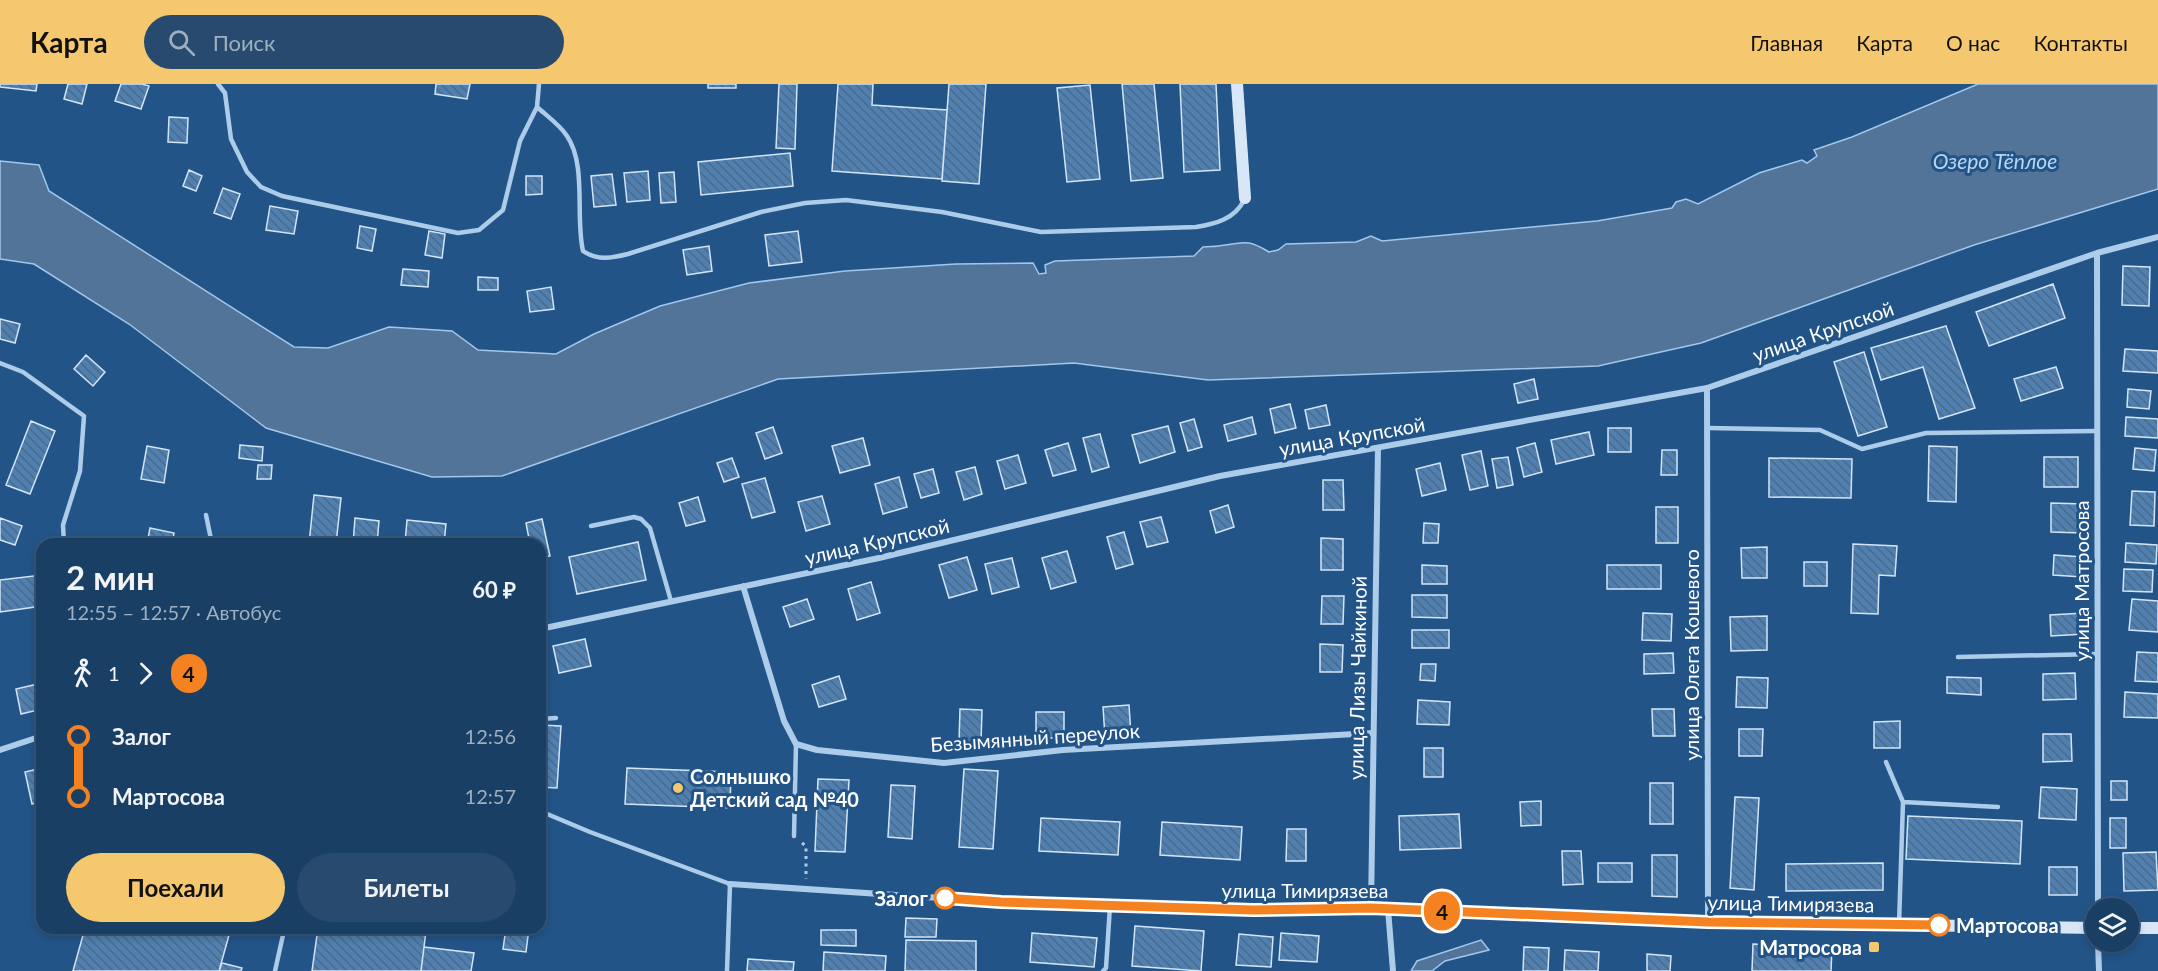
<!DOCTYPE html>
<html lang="ru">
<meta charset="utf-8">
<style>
body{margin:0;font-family:Lato,sans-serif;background:#274a6e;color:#f1f3f6;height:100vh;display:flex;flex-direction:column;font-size:22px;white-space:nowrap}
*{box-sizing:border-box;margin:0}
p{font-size:20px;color:#9fafbf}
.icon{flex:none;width:33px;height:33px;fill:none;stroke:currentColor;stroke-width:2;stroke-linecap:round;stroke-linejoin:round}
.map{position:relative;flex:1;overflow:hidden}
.panel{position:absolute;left:36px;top:454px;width:510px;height:396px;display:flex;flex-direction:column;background:#1a3f65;border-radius:18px;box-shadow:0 3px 9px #0003,0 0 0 2px #385879}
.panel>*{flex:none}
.badge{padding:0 12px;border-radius:20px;font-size:21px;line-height:39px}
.fabs{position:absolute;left:2085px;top:814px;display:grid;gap:12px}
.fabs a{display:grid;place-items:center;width:54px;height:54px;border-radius:50%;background:#1a3f65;box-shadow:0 3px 9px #0003,0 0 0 2px #385879;font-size:30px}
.map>.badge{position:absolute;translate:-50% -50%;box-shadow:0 0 0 3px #fff}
.legs{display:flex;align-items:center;gap:9px;height:66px;padding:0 30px;font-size:20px}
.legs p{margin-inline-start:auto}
.head{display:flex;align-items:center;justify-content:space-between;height:102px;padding:0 30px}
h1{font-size:33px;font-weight:700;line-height:45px}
.primary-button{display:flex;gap:12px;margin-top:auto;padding:12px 30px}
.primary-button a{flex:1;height:69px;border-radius:36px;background:#f5c870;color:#111;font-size:24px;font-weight:700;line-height:69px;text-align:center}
.primary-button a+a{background:#274a6e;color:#f1f3f6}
ul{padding:0 30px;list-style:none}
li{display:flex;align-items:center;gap:21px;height:60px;font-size:22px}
li i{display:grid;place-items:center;width:9px;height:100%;margin:0 8px;background:currentColor}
li i::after{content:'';width:15px;height:15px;margin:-8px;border:4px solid;border-radius:50%;background:#1a3f65}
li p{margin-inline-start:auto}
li:first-child i{background:linear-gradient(#0000 50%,currentColor 0)}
li:last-child i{background:linear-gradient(currentColor 50%,#0000 0)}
header{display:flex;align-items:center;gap:36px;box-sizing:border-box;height:84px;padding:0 30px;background:#f5c870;color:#111}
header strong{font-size:28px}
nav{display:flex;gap:33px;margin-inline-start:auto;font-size:21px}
.search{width:420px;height:54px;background:#274a6e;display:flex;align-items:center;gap:15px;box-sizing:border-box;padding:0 21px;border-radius:33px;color:#9fafbf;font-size:22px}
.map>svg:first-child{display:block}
.water{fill:#537499;stroke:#a1c7eb;stroke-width:1.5}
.building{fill:url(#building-back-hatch);stroke:#d2e5f7;stroke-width:1.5}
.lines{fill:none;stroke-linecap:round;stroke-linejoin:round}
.path{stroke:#adccea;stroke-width:3;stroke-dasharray:3 4.5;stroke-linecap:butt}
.lane{stroke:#adccea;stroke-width:4.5}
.street{stroke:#adccea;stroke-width:6}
.secondary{stroke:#d8e7f8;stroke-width:12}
.line-1-casing{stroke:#fff;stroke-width:14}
.line-1{stroke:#f58220;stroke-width:9}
.poi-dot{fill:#f5c870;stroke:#225487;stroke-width:2}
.stop-1-dot{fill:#fff;stroke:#f58220;stroke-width:3}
.labels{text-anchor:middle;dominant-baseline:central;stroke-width:6;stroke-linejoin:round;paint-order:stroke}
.street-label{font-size:20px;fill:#fff;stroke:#225487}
.poi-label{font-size:20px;font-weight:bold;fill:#fff;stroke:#225487;text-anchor:start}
.stop-label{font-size:20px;font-weight:bold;fill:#fff;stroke:#225487;text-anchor:end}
.water-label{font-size:21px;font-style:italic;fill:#b9d5f1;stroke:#225487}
</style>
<header>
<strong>Карта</strong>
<div class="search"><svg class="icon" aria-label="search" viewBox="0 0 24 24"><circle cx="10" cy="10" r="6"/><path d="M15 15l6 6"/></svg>Поиск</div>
<nav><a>Главная</a><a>Карта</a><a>О нас</a><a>Контакты</a></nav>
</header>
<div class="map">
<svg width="2158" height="887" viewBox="0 0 2158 887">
<defs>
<pattern id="building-back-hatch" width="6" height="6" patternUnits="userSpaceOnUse" patternTransform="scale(1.5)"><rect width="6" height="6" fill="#4f80b1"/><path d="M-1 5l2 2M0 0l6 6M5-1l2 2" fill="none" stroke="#4e6984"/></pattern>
</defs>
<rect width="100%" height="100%" fill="#225487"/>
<path class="water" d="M1978,0H2158V105L1974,161L1701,259L1598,282L1208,296L1074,279L778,295L502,392L432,393L266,344L129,240L34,180L0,175V77L39,81L49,107L294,263L328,264L389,243L452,247L478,266L556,270L594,250L660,222L749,199L845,187L956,180L1033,179L1039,190L1046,189L1045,181L1055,177L1194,172L1203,163C1209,162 1213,163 1218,162C1244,160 1244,153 1269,168L1278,166L1286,160L1356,158L1371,152L1382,157L1597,137L1672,124L1676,118L1686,115L1698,120L1759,89L1802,76L1807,79L1817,72L1814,66L1852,53Z
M1481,856L1489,866L1445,877L1432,887H1411L1417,877Z"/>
<path class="building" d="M0,0H37L36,7L0,3Z
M68,0H87L82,20L64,15Z
M121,0H142L149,2L141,25L115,17Z
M436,0H470L467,15L435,10Z
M708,0H736V4H708Z
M779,0H797L795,65L776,64Z
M838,0H873L872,21L947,26L942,95L832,87Z
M949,0H986L979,100L942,97Z
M1122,0H1154L1163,94L1131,97Z
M1180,0H1216L1220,86L1184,88Z
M1090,1L1100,95L1067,98L1057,4Z
M169,33L188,34L187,59L168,58Z
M790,69L793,102L701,111L698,78Z
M189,86L202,92L196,107L183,102Z
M648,87L650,116L627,118L624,89Z
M674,88L676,118L661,119L659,89Z
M612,90L616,121L594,123L591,92Z
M526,92H542V110L526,111Z
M223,104L240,110L231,135L214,129Z
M270,122L298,127L294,150L266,146Z
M360,142L376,145L372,167L357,164Z
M429,147L445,150L442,174L425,171Z
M798,147L802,178L769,182L765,151Z
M709,162L712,187L687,191L683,166Z
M2123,182L2150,183L2149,222L2122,221Z
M403,185L429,187L428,203L401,201Z
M478,193L498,194V206H478Z
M2053,200L2065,234L1989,262L1976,228Z
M551,203L554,225L530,228L527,207Z
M0,235L20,240L15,259L0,255Z
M1946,242L1975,324L1939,335L1923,283L1881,296L1871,264Z
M2125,265L2158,267V289L2123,287Z
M1864,268L1887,343L1858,352L1834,278Z
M86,271L105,288L93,302L74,285Z
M2056,283L2063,304L2021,317L2014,295Z
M1534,295L1538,315L1518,319L1514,300Z
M2128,305L2151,307L2149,325L2127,323Z
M1290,320L1296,344L1275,349L1270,325Z
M1326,321L1330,341L1309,345L1305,326Z
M1252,333L1256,350L1228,357L1224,341Z
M2126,333L2158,335V354L2125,352Z
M1194,335L1202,363L1188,367L1180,339Z
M31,337L55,347L30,410L6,401Z
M1168,342L1175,368L1140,379L1132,351Z
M773,343L782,369L765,375L756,349Z
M1608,344H1631V368H1608Z
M1589,348L1594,371L1556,380L1551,356Z
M1100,350L1109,383L1092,388L1083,354Z
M863,354L870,381L840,389L832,362Z
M1068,359L1076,386L1053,392L1045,366Z
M1535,359L1542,388L1524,393L1517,364Z
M240,361L263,363L262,377L239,374Z
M147,362L169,366L164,399L141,395Z
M1929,362L1957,363L1956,418L1928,417Z
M2135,364L2156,366L2154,387L2133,385Z
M1662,366H1677V391H1661Z
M1481,367L1488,402L1470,406L1462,371Z
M1018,371L1026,399L1005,405L997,377Z
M1508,373L1513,401L1497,404L1492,375Z
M2044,373H2078V403H2044Z
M732,374L739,393L724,398L717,379Z
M1769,374L1852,375L1851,414L1769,413Z
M1440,379L1446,406L1422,412L1416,385Z
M258,381H272L271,395H257Z
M975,383L982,410L964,416L956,388Z
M933,385L939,409L921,414L914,390Z
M899,393L907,423L883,430L875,400Z
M765,394L775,428L752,434L742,400Z
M1323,396H1343L1344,426H1323Z
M2132,407L2155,408L2154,442L2130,441Z
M314,411L341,414L336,460H309Z
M822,412L830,440L806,447L798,418Z
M698,413L705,437L686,442L679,419Z
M2051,419L2084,420L2083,449L2051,448Z
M1228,421L1234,443L1216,449L1210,427Z
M1656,423H1678V459H1656Z
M1161,433L1168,458L1147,463L1140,438Z
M0,434L22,442L15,461L0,456Z
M355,434L379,437L377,460H353Z
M542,435L550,472L540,474V460H530L526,439Z
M407,436L446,440L444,460L405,459Z
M1424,439L1439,440L1438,459H1423Z
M150,444L174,449L172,460H147Z
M1124,448L1133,480L1116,485L1107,453Z
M284,453L299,454V460H283Z
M479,453L480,460H459V456Z
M1321,454L1343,455V486H1321Z
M638,458L646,496L577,510L569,473Z
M2126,459L2157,461L2156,480L2125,478Z
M1853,460L1897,462L1895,492L1879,491L1878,530L1851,529Z
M1767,463V494H1742L1741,464Z
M1067,467L1076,498L1051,505L1042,474Z
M2054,471L2083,473L2082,493L2053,491Z
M967,473L977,506L949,514L939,481Z
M1012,474L1019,503L992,510L985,480Z
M1804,478H1827V502H1804Z
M1422,481L1447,482V500H1422Z
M1607,481H1661V505H1607Z
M2124,485L2153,486L2152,508L2123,507Z
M42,491V522L0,528V496Z
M871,498L880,529L857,536L848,505Z
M540,501L544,521L540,522Z
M1412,511H1447V534L1412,533Z
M1322,512H1344L1343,540H1321Z
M807,515L814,535L790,543L783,523Z
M2132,515L2158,517V548L2129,546Z
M1643,529L1672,530L1671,557L1642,556Z
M2084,529L2085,550L2051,552L2050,531Z
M1767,532V566L1731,567L1730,533Z
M1412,546H1449V564H1412Z
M585,555L591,582L559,589L553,562Z
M1320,560L1343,561L1342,588H1320Z
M540,568L546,595L540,596Z
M2137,568L2158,569V598L2135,597Z
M1673,569L1674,589L1644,590V570Z
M1421,580H1436L1435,597L1420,596Z
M2075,589L2076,615L2043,616V590Z
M839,592L846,615L819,623L812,601Z
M1737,593L1768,594L1767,624L1736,623Z
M1947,593L1981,594V611L1947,609Z
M42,599V625L21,630L16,605Z
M2125,608L2158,610V634L2124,633Z
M1418,616L1450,618L1449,641L1417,640Z
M1129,621L1131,651L1105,653L1103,623Z
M960,625L982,626L981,659L959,658Z
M1652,625H1674L1675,652H1653Z
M1036,628H1064V654H1036Z
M1900,637V664H1874V638Z
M540,641L561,642L557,704L540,703Z
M1739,645H1763L1762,672H1739Z
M2043,650H2071L2072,677L2043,678Z
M1424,664H1443V693H1424Z
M42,684V717L32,720L25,688Z
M627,684L731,688L730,724L625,720Z
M964,685L998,687L993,765L959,763Z
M818,695L849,696L845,768L815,767Z
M2111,697H2127V716H2111Z
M1650,699H1673V740H1650Z
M891,701L915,702L912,755L888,753Z
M2041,703L2077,705L2076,736L2039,734Z
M1735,713L1759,714L1754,806L1730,804Z
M1541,717V741L1521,742L1520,718Z
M1459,730L1461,764L1400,766L1399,732Z
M1908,732L2022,737L2020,780L1906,775Z
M1041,734L1120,738L1118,771L1039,767Z
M2110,734H2126V764H2110Z
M1162,738L1242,743L1240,776L1160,771Z
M1287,745H1306V777H1286Z
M540,753H547L544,784H540Z
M1562,767H1581L1583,800L1563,801Z
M2156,768L2158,806L2124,807L2123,769Z
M1652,771H1677V813L1652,812Z
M1598,779H1632V798H1598Z
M1883,779V806L1786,807V780Z
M2049,783H2077V811H2049Z
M906,834L937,835L936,853H905Z
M1135,842L1204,847L1201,887L1132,882Z
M85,844H231L219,887H73Z
M318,844H405L426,847L421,887H312Z
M506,844H529L526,868L503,865Z
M821,846H856V862L821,861Z
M1032,849L1097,854L1094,883L1030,878Z
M1281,849L1319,852L1317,878L1279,876Z
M1239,850L1273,853L1271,883L1236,881Z
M906,856L976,857V887H905Z
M1753,860L1832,864L1831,887H1752Z
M424,863L474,869L471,887H421Z
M1524,863L1549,864L1548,887H1523Z
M1565,866L1599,868L1598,887H1564Z
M824,868L886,872L885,887H823Z
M1647,870L1671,872L1670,887H1647Z
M748,875L794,878L793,887H747Z
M222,879L242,884L241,887H219Z"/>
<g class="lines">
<path class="path" d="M802,759L806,762V795"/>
<path class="lane" d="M218,0L225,9L231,55L247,88L261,103L282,112L458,149L479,146L503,126L520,57L537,23L539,0
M537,23C547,32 560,41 567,52C587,81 575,133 583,167C598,177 612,174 628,170L761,128L805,119L846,116L942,128L1041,148L1196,143C1215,140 1235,135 1244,116
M0,279L23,288L84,332L80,387L63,441L64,460
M1707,344L1820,346L1862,365L1926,349L2097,347
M206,431L212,460
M591,442L634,433L641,435L650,444L671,517
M1958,573L2097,570
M540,635L556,634
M1886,678L1903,718L1899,840
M1903,718L1998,723
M540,727L590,748L730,800L727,887
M794,752L796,660
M275,887L283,851
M1103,887L1106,884L1110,822"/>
<path class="street" d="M2097,169L2098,825
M1707,304L1708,838
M743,502L784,637L796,660L817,666L944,679L1063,666L1373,649
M540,545L879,474L1220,392L1707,304L2097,169L2158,153
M0,666L42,652
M730,800L1001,818L1253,826L1371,824L1378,364
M1388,825L1393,887
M2098,858L2099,887"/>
<path class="secondary" d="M1237,0L1245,114
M1371,824L1708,838L2096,844
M2128,844H2158"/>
</g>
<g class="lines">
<defs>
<path id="line-1" d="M945,814L1001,818L1253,826L1371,824L1708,838L1939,841"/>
</defs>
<use href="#line-1" class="line-1-casing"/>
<use href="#line-1" class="line-1"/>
</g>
<g class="poi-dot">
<circle cx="678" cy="704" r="6"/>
<rect x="1868" y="857" width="12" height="12" rx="3"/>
</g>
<g class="stop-1-dot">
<circle cx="945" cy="814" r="10"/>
<circle cx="1939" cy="841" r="10"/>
</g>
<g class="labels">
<g class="street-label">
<text transform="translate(1823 247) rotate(-19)">улица Крупской</text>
<text transform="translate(1352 352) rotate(-10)">улица Крупской</text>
<text transform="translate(877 457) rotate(-13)">улица Крупской</text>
<text transform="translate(2081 497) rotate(-90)">улица Матросова</text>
<text transform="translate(1691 571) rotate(-90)">улица Олега Кошевого</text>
<text transform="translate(1357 594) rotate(-89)">улица Лизы Чайкиной</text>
<text transform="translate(1035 653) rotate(-4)">Безымянный переулок</text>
<text x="1305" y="806">улица Тимирязева</text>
<text transform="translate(1791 819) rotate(1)">улица Тимирязева</text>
</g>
<g class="poi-label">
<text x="690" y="692">Солнышко<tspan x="690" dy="23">Детский сад №40</tspan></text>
<text x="1862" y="863" text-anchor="end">Матросова</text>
</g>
<g class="stop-label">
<text x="928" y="814">Залог</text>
<text x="1956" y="841" text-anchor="start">Мартосова</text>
</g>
<g class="water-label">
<text x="1995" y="76">Озеро Тёплое</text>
</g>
</g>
</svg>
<div class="fabs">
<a><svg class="icon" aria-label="layers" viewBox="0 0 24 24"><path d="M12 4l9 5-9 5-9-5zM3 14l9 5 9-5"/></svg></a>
</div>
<b class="badge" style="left:1442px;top:827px;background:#f58220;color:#111">4</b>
<section class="panel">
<div class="head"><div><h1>2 мин</h1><p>12:55 – 12:57 · Автобус</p></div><b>60 ₽</b></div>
<div class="legs"><svg class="icon" aria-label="walk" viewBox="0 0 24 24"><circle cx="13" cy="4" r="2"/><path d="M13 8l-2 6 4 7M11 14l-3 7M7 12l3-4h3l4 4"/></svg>1<svg class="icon" aria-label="forward" viewBox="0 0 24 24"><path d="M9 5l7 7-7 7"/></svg><b class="badge" style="background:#f58220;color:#111">4</b></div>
<ul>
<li><i style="color:#f58220"></i><b>Залог</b><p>12:56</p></li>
<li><i style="color:#f58220"></i><b>Мартосова</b><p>12:57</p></li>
</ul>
<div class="primary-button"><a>Поехали</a><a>Билеты</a></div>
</section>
</div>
